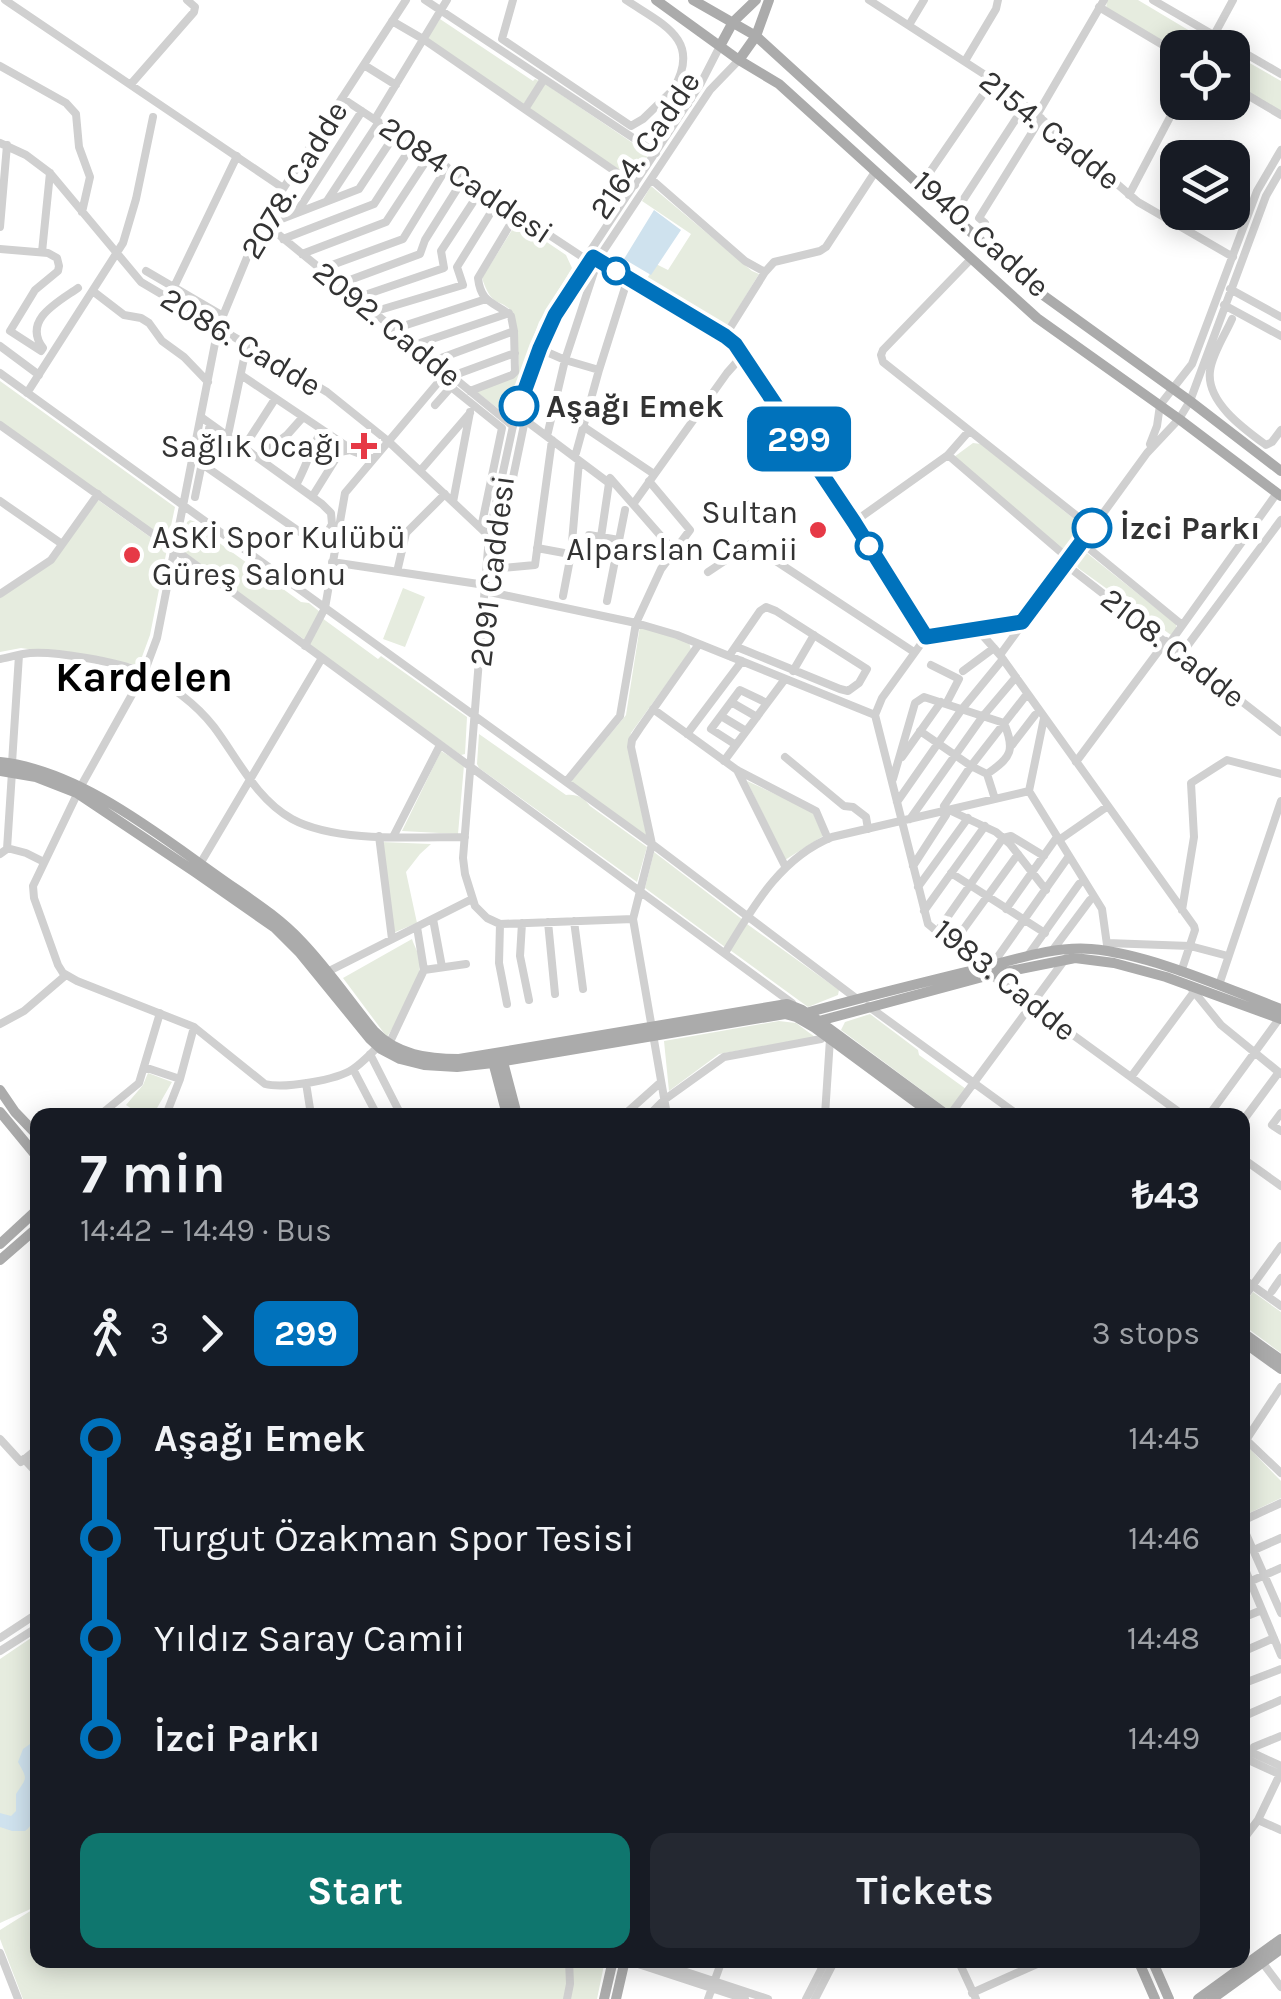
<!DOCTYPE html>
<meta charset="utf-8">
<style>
body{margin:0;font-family:Karla,sans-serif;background:#242831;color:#f1f3f6;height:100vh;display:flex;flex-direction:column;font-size:38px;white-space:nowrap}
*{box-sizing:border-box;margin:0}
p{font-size:32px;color:#9ea1a6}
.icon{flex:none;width:55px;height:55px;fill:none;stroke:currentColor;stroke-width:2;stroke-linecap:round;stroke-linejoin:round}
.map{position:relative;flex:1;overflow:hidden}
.details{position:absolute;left:30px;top:1108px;width:1220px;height:860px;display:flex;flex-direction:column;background:#171b24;border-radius:20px;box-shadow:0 5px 25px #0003}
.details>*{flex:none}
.badge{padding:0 20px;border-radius:15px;font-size:35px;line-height:65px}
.fabs{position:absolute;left:1160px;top:30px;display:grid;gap:20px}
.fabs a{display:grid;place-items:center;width:90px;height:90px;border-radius:20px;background:#171b24;box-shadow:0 5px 25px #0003;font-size:50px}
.map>.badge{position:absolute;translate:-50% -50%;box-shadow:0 0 0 5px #fff}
.legs{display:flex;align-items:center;gap:15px;height:110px;padding:0 50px;font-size:32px}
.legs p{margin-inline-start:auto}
.headline{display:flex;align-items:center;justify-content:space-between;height:170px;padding:0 50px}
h1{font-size:55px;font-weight:700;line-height:75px}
.cta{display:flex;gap:20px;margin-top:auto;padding:20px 50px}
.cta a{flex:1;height:115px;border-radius:20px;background:#0f766e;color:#fff;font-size:40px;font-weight:700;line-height:115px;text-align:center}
.cta a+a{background:#242831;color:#f1f3f6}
ul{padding:0 50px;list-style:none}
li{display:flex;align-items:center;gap:35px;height:100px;font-size:38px}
li i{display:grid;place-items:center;width:15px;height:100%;margin:0 12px;background:currentColor}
li i::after{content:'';width:25px;height:25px;margin:-12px;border:8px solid;border-radius:50%;background:#171b24}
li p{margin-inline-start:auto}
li:first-child i{background:linear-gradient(#0000 50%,currentColor 0)}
li:last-child i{background:linear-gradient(currentColor 50%,#0000 0)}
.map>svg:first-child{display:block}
.green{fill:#e6ecdf}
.water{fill:#cfe2ee}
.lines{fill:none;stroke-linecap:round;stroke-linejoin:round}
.minor{stroke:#d0d0d0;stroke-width:8}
.major{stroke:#ababab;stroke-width:10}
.line-1-casing{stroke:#fff;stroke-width:22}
.line-1{stroke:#0072bc;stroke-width:15}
.stop-1-dot{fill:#fff;stroke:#0072bc;stroke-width:5}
.poi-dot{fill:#e63946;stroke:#fff;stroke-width:4}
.labels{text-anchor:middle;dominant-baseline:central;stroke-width:10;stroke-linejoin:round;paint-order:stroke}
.street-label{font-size:32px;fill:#333;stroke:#fff}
.stop-label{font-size:32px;font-weight:bold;fill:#333;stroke:#fff;text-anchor:start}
.poi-label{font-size:32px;fill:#333;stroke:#fff;text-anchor:end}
.district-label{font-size:42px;font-weight:bold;fill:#000;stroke:#fff}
</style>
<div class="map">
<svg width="1281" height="1999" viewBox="0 0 1281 1999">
<rect width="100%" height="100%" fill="#fff"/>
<path class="green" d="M1107,0H1138L1200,37L1202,34L1206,41L1202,47L1178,48L1177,52L1106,10Z
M440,19L533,81L535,79L539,81L523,105L427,39Z
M1232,53L1281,81V115L1233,85Z
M544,83L649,154L632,180L528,108Z
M651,186L752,271L759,274L726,328L722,329L644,283L656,264L668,270L691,234L642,201Z
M517,222L566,255L572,268L539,322L505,414L477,392L515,375L519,365L514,314C500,296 493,311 482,278Z
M0,381L175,507L168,540H165L0,425Z
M973,443L981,444L1079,523L1081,532L1066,552L954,457Z
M98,500L167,549L150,635L139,665L21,648L0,652V598L53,562Z
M190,520L198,523L200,529L301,602L309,603L320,612L305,640L183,553L181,550L187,522Z
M1083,550L1176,624V630L1171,635L1078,568L1075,561Z
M403,588L425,597L405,647L383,639Z
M322,618L378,659L381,656L467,717L465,754L461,755L308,645Z
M640,626L689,642L691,650L631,733L628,747L647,838L570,783L626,715Z
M479,734L566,795C577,794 583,797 590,806L647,847L637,882L479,768L477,764Z
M441,751L464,765L458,834L402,831Z
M747,781L812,811L823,836L785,860Z
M381,842L431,844L420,854L406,872L417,923L393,933Z
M654,852L743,920L725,947L645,888Z
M747,924L839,990L838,995L808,1007L730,950Z
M412,939C414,946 420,955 420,962C422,979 397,1022 387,1037L343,978Z
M870,1014L918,1050L919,1055L966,1089L950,1111L841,1030L845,1022Z
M779,1021L796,1023L815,1037L719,1054L669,1091L664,1041Z
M148,1073L172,1082L153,1115H141L126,1105L143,1085Z
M1253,1292L1281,1312V1353L1243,1325V1306Z
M1242,1441L1281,1481V1498L1243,1516Z
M37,1634V1906L0,1923V1659Z
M32,1910H37L38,1960H418C432,1967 444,1964 458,1960H605L597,1999H23L0,1939V1930Z"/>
<path class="water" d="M654,210L681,230L651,275L624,259Z
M30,1744C34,1763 41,1784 32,1804C35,1816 35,1823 25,1831H12L0,1827V1813L11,1816L16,1811V1794C27,1777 28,1780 18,1762L23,1749Z"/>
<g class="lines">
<path class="minor" d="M5,0L283,188
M425,0L656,153
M513,0L502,39L631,126L643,119L671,92L688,104
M626,0C662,24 702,39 674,88L691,99
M869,0L993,80L1037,115L1138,202L1233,257
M1153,0L1281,74
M1099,7L1178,54
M392,21L423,39L635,185
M909,25L924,0
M1207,48L1233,0
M965,61L996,9L998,0
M364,65L396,85
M0,66L66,103L76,114L79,147L90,177L82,212
M131,84L194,12L195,7L187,0
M1232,86L1281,115
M342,98L590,262
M525,109L544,79
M1037,115L1104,0
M375,119L447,0
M0,143L26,155L50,173L141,282L327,392L388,441L489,536
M651,179L745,261L765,272
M921,185L993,80
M1129,195L1178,102
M327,201L379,122
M297,212L362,111
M954,214L1025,105
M262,221L513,426
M266,225L359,189L396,133
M0,227L7,145
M977,235L985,223L979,218L1041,118
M283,239L374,204L413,144
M0,249L48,253L57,258L59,266L58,271L35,290L10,331L41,351L43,348C22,320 58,302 78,288
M42,252L50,173
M302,254L386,222L430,155
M593,257L725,336L735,344L854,522L926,637
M593,257L600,256L710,90L739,60
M971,259L883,350L881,355L883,362L1092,528
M321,269L403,239L447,167
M146,271L223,316
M339,284L420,254L425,240L464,178
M174,287L237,156
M1230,289L1281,317
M94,292L124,315L141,318L149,323L162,341L184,357L208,382
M356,298L444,268L441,251L481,190
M1224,305L1281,336
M373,312L463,285L457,267L498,201
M1232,319C1225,335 1212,354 1210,371C1206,402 1244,429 1266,445L1272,442L1281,430
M394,329L486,299
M725,336L765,272L774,262L820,251L826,247L875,172
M414,345L509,313
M0,346L39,375
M540,349L565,360L599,370
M433,361L514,331
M0,373L652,844L857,999
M241,375L345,445
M452,376L515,353
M470,391L512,375L515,372L514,331L511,316C496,302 481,305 478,278L517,213
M27,393L123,243L136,199L153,117
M435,405L451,387L502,428L481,528
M201,417L322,504L331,513L332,524L323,541H313L202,464
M0,425L174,549L792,1003
M584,427L654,474
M548,432L565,360L595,269
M228,435L247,344
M1150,444L1157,426L1160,405L1192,364L1257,191L1281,150
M244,447L275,399
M576,453L599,370L628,278
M948,455L1069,559
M258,457L287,435L303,417
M420,471L470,413
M610,478L674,551
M296,485C306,467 311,448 322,430
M195,497L210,424
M312,497L340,452L350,450L373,459
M0,501L62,544
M453,502L470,412
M634,503L727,373L743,355
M854,522L948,455L969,431
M1081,542L1181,624
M537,548L586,557L589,535L619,540
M332,562L485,585
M1065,564L1281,732
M491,569L535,565L552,440
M494,569L525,420L609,483L601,537
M397,572L406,533L445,494
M708,572L750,544L914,652
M485,591L636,623L677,635L875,715
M0,594L51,560L98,494
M563,596L571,554L579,461
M607,601L625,510
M977,629L1000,655L1194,926L1195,930L1181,972
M926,637L882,698L875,715L928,924L981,968L1183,1115
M926,637L1022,622
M1169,644L1277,493
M305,646L325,608L345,493L447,372
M1182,653L1281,520
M1000,655L1147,453L1179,419L1190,401L1266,196L1281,170
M729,656L760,611L766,607L776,611L867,669L859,683L848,691L840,689L737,647
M0,659C10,657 20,654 30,653C56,651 117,662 142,672C169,683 197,705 214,727C238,759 256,799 292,819C336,843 415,837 465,837
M931,665L959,679L946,704
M793,671L814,635
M963,671L994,648
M731,702L757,717
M653,709L737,770L816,811L828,839
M721,716L746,731
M1044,718L1029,791L1102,909L1108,952
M920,731L971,766L987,774L995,799
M687,734L742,661
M736,745L711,729L740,690L767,703
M1012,745L1035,715
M785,757L844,806L853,807L866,817L868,829
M902,757L941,702
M724,761L785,679
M1076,762L1166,641
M12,763L19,655
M737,770L785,866
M893,779L915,703L924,697L1004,723C1015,750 1012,757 987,774
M566,782L620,716L636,623L661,569L690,530L649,481
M897,802L962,709L1003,659
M944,806L971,766L1027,694
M949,810L996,832L1010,844L1046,890
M910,819L983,716L1016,677
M379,836L392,939
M393,837L440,745
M1059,840L1108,806
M7,848L26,853L44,862
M0,854L7,849L12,772
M200,864L322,658
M913,866L946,815
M951,873L1045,933
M918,887L968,818
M1006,909L1057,837
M1182,910L1194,837L1191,783L1227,760L1281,774
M924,911L985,826
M433,919L442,967
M633,919L500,924L487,918L475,906L465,874L463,858L489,536L513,426L549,327L593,257L591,250L701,83L720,46
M574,921L583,989
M548,922L555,994
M522,923L520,956L529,1000
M500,924L499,963L507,1004
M937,932L1003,838L1011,836L1044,856
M1107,943L1190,946L1228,956
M952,945L1018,854
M1052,951L1090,900
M725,953C753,907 780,858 832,837L1029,791
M1029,954L1079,884
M992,965L1069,856
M424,970L466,964
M327,972L472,899
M1219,985L1281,801
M1191,988L1221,1025L1281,1074
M868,1006L1018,1115
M0,1024L24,1011L66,975
M389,1044L424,970L417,927
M378,1047C370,1054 362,1063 353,1069C337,1080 284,1089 265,1084L194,1027L77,981L63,973L58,965L34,898L33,886L81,786L144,673L157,638L218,328L262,221L406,0
M370,1054L401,1115
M144,1067L180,1079
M353,1069L377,1115
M1131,1077L1194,992
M306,1083L311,1115
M1281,1113L1272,1125L1281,1131
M100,1115L139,1083L160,1013
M166,1115L180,1079L194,1027
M624,1115L661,1082
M649,1115L664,1100L724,1057L821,1039
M667,1115L633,919L652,844L631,747L632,740L640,728L699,644
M825,1115L830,1039
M950,1115L1066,958
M1209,1115L1279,1019
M1242,1122L1279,1072
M1242,1158L1281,1186
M1242,1278L1281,1306
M1272,1291L1281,1278
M1242,1300L1281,1246
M1244,1438L1281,1473
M0,1439L21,1462L38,1448
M1246,1440L1281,1387
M24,1459L38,1474
M1242,1521L1281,1503
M1242,1525L1281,1613
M38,1529L35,1531V1565L38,1568
M1254,1550L1281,1538
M1242,1562L1281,1655
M1242,1585L1281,1568
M1242,1618L1262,1610
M0,1638L38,1613
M0,1651L38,1627
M1242,1652L1274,1638
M1242,1684L1281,1669
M1242,1717L1281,1700
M1254,1747L1281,1736
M1242,1748L1281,1766
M1242,1757L1281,1775
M1258,1820L1281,1830
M1242,1841L1258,1820L1280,1774
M0,1953L18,1999
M427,1960L432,1962L448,1960
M626,1960L745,1999
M650,1960L768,1999
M958,1960L976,1999
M1262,1962L1281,1987
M972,1993L1046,1960
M567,1999L570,1984L569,1960
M708,1999L722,1960
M806,1999L826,1960
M815,1999L835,1960"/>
<path class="major" d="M656,0L739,60L779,84L1037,318L1179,419L1281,496
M693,0L756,36L1029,285L1190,401L1281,471
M720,46L733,22L756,0
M739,60L756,36L769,0
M0,762C77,770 154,831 216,875C245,896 277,915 301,941C328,969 350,1002 374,1031C397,1055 428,1059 459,1059L787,1004L802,1010L819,1021L947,1115
M0,771L36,777L77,793L195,872L275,928L300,953L370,1039L381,1049L400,1059L424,1065L457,1067L493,1063L785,1014L796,1017L815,1028L933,1115
M806,1013C863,997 921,983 978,969C1014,960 1053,946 1091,949C1150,954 1225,988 1281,1009
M819,1021L990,975L1075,958L1114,963L1166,977L1281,1019
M492,1058L507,1115
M502,1058L517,1115
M0,1090L15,1112L38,1136
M0,1112L38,1158
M0,1244L38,1209
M0,1260L38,1227
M1242,1332L1281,1360
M1242,1341L1281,1369
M1138,1960L1155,1999
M1152,1960L1169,1999
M604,1999L613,1960
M616,1999L625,1960
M1198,1999L1281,1939
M1212,1999L1281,1949"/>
</g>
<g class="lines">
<defs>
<path id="line-1" d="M519,406L540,348L555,315L593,257L725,336L735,344L854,522L926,637L1022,622L1092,528"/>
</defs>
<use href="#line-1" class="line-1-casing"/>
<use href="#line-1" class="line-1"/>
</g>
<g class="stop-1-dot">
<circle cx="616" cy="271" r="12"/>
<circle cx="519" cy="406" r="18"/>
<circle cx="1092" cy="528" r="18"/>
<circle cx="869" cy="546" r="12"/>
</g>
<g class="poi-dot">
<path d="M359 431h10v10h10v10h-10v10h-10v-10h-10v-10h10z"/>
<circle cx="818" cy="530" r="10"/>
<circle cx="132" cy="555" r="10"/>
</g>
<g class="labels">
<g class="street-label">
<text transform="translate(1050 130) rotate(39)">2154. Cadde</text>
<text transform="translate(645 145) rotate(-56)">2164. Cadde</text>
<text transform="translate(294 180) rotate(-59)">2078. Cadde</text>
<text transform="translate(466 180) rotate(34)">2084 Caddesi</text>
<text transform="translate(981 234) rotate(42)">1940. Cadde</text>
<text transform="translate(387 324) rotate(39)">2092. Cadde</text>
<text transform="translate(241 342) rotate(31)">2086. Cadde</text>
<text transform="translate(492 571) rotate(-83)">2091 Caddesi</text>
<text transform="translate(1173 648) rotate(38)">2108. Cadde</text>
<text transform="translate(1005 980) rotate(39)">1983. Cadde</text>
</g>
<g class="stop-label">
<text x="546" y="406">Aşağı Emek</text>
<text x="1120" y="528">İzci Parkı</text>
</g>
<g class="poi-label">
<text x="342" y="446">Sağlık Ocağı</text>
<text x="798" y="512">Sultan<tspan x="798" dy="37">Alparslan Camii</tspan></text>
<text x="152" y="537" text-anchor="start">ASKİ Spor Kulübü<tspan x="152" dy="37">Güreş Salonu</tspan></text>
</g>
<g class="district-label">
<text x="144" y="677">Kardelen</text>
</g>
</g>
</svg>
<div class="fabs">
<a><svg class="icon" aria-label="locate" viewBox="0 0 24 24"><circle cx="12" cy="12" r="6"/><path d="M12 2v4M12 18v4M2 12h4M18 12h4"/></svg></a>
<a><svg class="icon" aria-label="layers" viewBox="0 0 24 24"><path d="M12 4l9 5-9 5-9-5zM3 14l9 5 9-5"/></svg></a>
</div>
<b class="badge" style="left:799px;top:439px;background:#0072bc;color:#fff">299</b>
<section class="details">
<div class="headline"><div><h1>7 min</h1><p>14:42 – 14:49 · Bus</p></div><b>₺43</b></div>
<div class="legs"><svg class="icon" aria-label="walk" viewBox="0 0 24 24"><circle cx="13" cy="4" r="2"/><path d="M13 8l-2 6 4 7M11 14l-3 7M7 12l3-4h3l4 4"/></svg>3<svg class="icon" aria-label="forward" viewBox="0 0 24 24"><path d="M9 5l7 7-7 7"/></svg><b class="badge" style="background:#0072bc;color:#fff">299</b><p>3 stops</p></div>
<ul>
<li><i style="color:#0072bc"></i><b>Aşağı Emek</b><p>14:45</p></li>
<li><i style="color:#0072bc"></i><span>Turgut Özakman Spor Tesisi</span><p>14:46</p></li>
<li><i style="color:#0072bc"></i><span>Yıldız Saray Camii</span><p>14:48</p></li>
<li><i style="color:#0072bc"></i><b>İzci Parkı</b><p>14:49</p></li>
</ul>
<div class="cta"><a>Start</a><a>Tickets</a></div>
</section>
</div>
